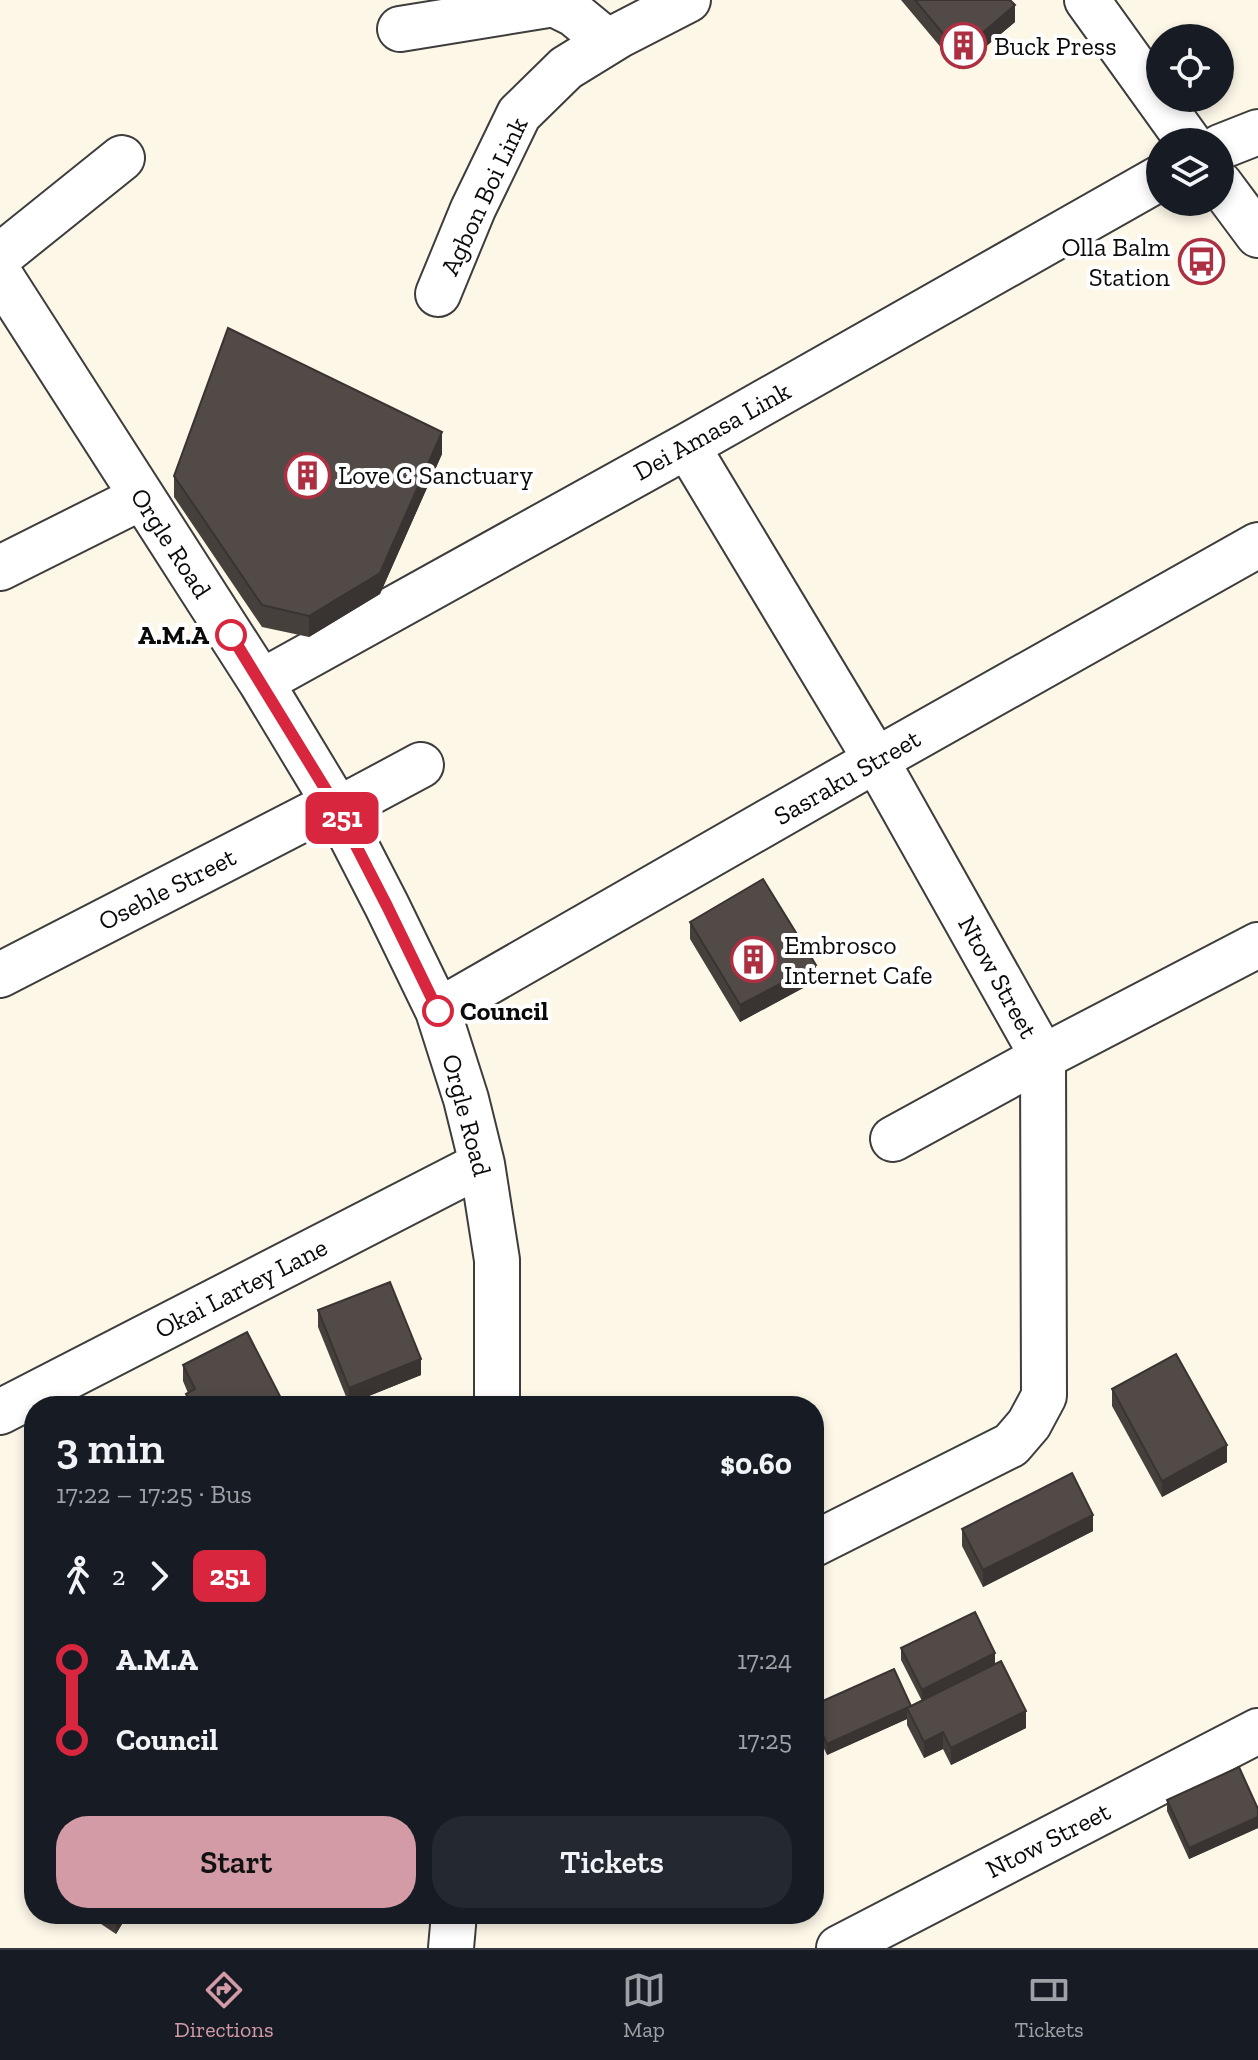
<!DOCTYPE html>
<meta charset="utf-8">
<style>
body{margin:0;font-family:"Zilla Slab",serif;background:#242831;color:#f1f3f6;height:100vh;display:flex;flex-direction:column;font-size:30px;white-space:nowrap}
*{box-sizing:border-box;margin:0}
p{font-size:26px;color:#9ea1a6}
.icon{flex:none;width:44px;height:44px;fill:none;stroke:currentColor;stroke-width:2;stroke-linecap:round;stroke-linejoin:round}
.map{position:relative;flex:1;overflow:hidden}
.side{position:absolute;left:24px;top:1396px;width:800px;height:528px;display:flex;flex-direction:column;background:#171b24;border-radius:32px;box-shadow:0 4px 12px #0003}
.side>*{flex:none}
.badge{padding:0 16px;border-radius:12px;font-size:28px;line-height:52px}
.buttons{position:absolute;left:1146px;top:24px;display:grid;gap:16px}
.buttons a{display:grid;place-items:center;width:88px;height:88px;border-radius:50%;background:#171b24;box-shadow:0 4px 12px #0003;font-size:40px}
.map>.badge{position:absolute;translate:-50% -50%;box-shadow:0 0 0 4px #fff}
.legs{display:flex;align-items:center;gap:12px;height:88px;padding:0 32px;font-size:26px}
.legs p{margin-inline-start:auto}
.head{display:flex;align-items:center;justify-content:space-between;height:136px;padding:0 32px}
h1{font-size:44px;font-weight:600;line-height:60px}
.action{display:flex;gap:16px;margin-top:auto;padding:16px 32px}
.action a{flex:1;height:92px;border-radius:32px;background:#d29ba5;color:#111;font-size:32px;font-weight:600;line-height:92px;text-align:center}
.action a+a{background:#242831;color:#f1f3f6}
ul{padding:0 32px;list-style:none}
li{display:flex;align-items:center;gap:28px;height:80px;font-size:30px}
li i{display:grid;place-items:center;width:12px;height:100%;margin:0 10px;background:currentColor}
li i::after{content:'';width:20px;height:20px;margin:-10px;border:6px solid;border-radius:50%;background:#171b24}
li p{margin-inline-start:auto}
li:first-child i{background:linear-gradient(#0000 50%,currentColor 0)}
li:last-child i{background:linear-gradient(currentColor 50%,#0000 0)}
.tab-bar{display:flex;justify-content:space-around;align-items:center;height:112px;border-top:2px solid #363941;background:#171b24;font-size:22px;color:#9ea1a6}
.tab-bar a{display:grid;justify-items:center;gap:4px}
.tab-bar .selected{color:#d29ba5}
.map>svg:first-child{display:block}
.lines{fill:none;stroke-linecap:round;stroke-linejoin:round}
.minor-casing{stroke:#3d3d3d;stroke-width:48}
.minor{stroke:#fff;stroke-width:44}
.wall{fill:#46403d}
.shaded-wall{fill:#393432}
.building{fill:#514a47;stroke:#393432;stroke-width:2}
.line-1-casing{stroke:#fff;stroke-width:18}
.line-1{stroke:#d7263d;stroke-width:12}
.stop-1-dot{fill:#fff;stroke:#d7263d;stroke-width:4}
.labels{text-anchor:middle;dominant-baseline:central;stroke-width:8;stroke-linejoin:round;paint-order:stroke}
.poi-label{font-size:26px;fill:#0a0a0a;stroke:#fff;text-anchor:start}
.street-label{font-size:26px;fill:#0a0a0a;stroke:#fff}
.stop-label{font-size:26px;font-weight:bold;fill:#0a0a0a;stroke:#fff;text-anchor:end}
</style>
<div class="map">
<svg width="1258" height="1948" viewBox="0 0 1258 1948">
<rect width="100%" height="100%" fill="#fdf7e8"/>
<g class="lines">
<defs>
<path id="minor" d="M1087,0L1189,142
M400,29L554,4L574,14L608,42
M1220,147L1258,132
M1220,184L1258,235
M0,256L122,158
M0,275L261,682L334,803L387,906L438,1011L466,1099L482,1164L497,1260V1406
M438,294L473,209L519,114L566,68L618,36L688,0
M687,446L876,760L1043,1057L1044,1396L1029,1424L1011,1445L814,1544
M0,568L142,497
M261,682L687,446L1160,178
M337,810L421,765
M0,975L334,803
M438,1011L876,760L1258,545
M893,1139L1043,1057L1258,945
M0,1412L482,1164
M451,1948L454,1914
M839,1948L1258,1731"/>
</defs>
<use href="#minor" class="minor-casing"/>
<use href="#minor" class="minor"/>
</g>
<path class="wall" d="M901,0H1010L1015,22L959,69Z
M442,454L380,594L309,637L262,627L174,497V476Z
M690,922L816,981L740,1022L690,939Z
M318,1310L421,1375L349,1404L318,1327Z
M183,1365L285,1406L188,1393L183,1381Z
M1112,1389L1227,1462L1162,1497L1112,1406Z
M186,1394L192,1406H186Z
M962,1529L1093,1531L983,1587L962,1546Z
M901,1648L995,1665L1026,1728L951,1765L943,1749L924,1758L907,1725V1719L827,1755L814,1727V1705L911,1706L922,1701L901,1660Z
M1167,1800L1258,1809V1828L1189,1859L1167,1811Z
M86,1914H128L116,1934Z"/>
<path class="shaded-wall" d="M1015,5V22L959,69V53Z
M442,432V454L380,594L309,637V616Z
M816,965V981L740,1022V1005Z
M421,1359V1375L349,1404V1388Z
M1227,1445V1462L1162,1497V1481Z
M1093,1515V1531L983,1587V1570Z
M995,1653V1665L922,1701V1690Z
M911,1706L907,1708V1719L827,1755V1744Z
M1026,1711V1728L951,1765V1748Z
M943,1732V1749L924,1758V1742Z
M1258,1817V1828L1189,1859V1848Z
M121,1914H128L116,1934V1922Z"/>
<path class="building" d="M915,0H1010L1015,5L959,53Z
M228,328L442,432L380,573L309,616L262,605L174,476Z
M763,879L816,965L740,1005L690,922Z
M390,1282L421,1359L349,1388L318,1310Z
M247,1332L285,1406H192L186,1394L195,1389L183,1365Z
M1176,1354L1227,1445L1162,1481L1112,1389Z
M1072,1473L1093,1515L983,1570L962,1529Z
M975,1612L995,1653L922,1690L901,1648Z
M1001,1661L1026,1711L951,1748L943,1732L924,1742L907,1708Z
M894,1669L911,1706L827,1744L814,1716V1705Z
M1239,1767L1258,1809V1817L1189,1848L1167,1800Z
M103,1914H121L116,1922Z"/>
<g class="lines">
<defs>
<path id="line-1" d="M231,635L334,803L387,906L438,1011"/>
</defs>
<use href="#line-1" class="line-1-casing"/>
<use href="#line-1" class="line-1"/>
</g>
<defs>
<symbol id="building-ring" viewBox="-11 -11 22 22"><circle r="9.5" fill="#fff" stroke="#ac2f42" stroke-width="1.5"/><path d="M-4-6H4V6H1V3H-1V6H-4ZM-2.5-4.3h1.7v1.8h-1.7ZM.8-4.3h1.7v1.8H.8ZM-2.5-1h1.7V.8h-1.7ZM.8-1h1.7V.8H.8Z" fill="#ac2f42"/></symbol>
<symbol id="bus-ring" viewBox="-11 -11 22 22"><circle r="9.5" fill="#fff" stroke="#ac2f42" stroke-width="1.5"/><path d="M-5-6H5V4H4V6H2V4H-2V6H-4V4H-5ZM-3.5-4V0h7V-4ZM-3.5 1.2v1.5H-2V1.2ZM2 1.2v1.5H3.5V1.2Z" fill="#ac2f42"/></symbol>
</defs>
<g fill-rule="evenodd">
<use href="#building-ring" x="938" y="20" width="51" height="51"/>
<use href="#bus-ring" x="1176" y="236" width="51" height="51"/>
<use href="#building-ring" x="282" y="450" width="51" height="51"/>
<use href="#building-ring" x="728" y="934" width="51" height="51"/>
</g>
<g class="stop-1-dot">
<circle cx="231" cy="635" r="14"/>
<circle cx="438" cy="1011" r="14"/>
</g>
<g class="labels">
<g class="poi-label">
<text x="994" y="46">Buck Press</text>
<text x="1170" y="247" text-anchor="end">Olla Balm<tspan x="1170" dy="30">Station</tspan></text>
<text x="338" y="475">Love C Sanctuary</text>
<text x="784" y="945">Embrosco<tspan x="784" dy="30">Internet Cafe</tspan></text>
</g>
<g class="street-label">
<text transform="translate(484 196) rotate(-65)">Agbon Boi Link</text>
<text transform="translate(712 431) rotate(-29)">Dei Amasa Link</text>
<text transform="translate(171 543) rotate(57)">Orgle Road</text>
<text transform="translate(847 777) rotate(-30)">Sasraku Street</text>
<text transform="translate(167 889) rotate(-27)">Oseble Street</text>
<text transform="translate(998 977) rotate(61)">Ntow Street</text>
<text transform="translate(467 1115) rotate(75)">Orgle Road</text>
<text transform="translate(241 1288) rotate(-27)">Okai Lartey Lane</text>
<text transform="translate(1048 1840) rotate(-27)">Ntow Street</text>
</g>
<g class="stop-label">
<text x="209" y="635">A.M.A</text>
<text x="460" y="1011" text-anchor="start">Council</text>
</g>
</g>
</svg>
<div class="buttons">
<a><svg class="icon" aria-label="locate" viewBox="0 0 24 24"><circle cx="12" cy="12" r="6"/><path d="M12 2v4M12 18v4M2 12h4M18 12h4"/></svg></a>
<a><svg class="icon" aria-label="layers" viewBox="0 0 24 24"><path d="M12 4l9 5-9 5-9-5zM3 14l9 5 9-5"/></svg></a>
</div>
<b class="badge" style="left:342px;top:818px;background:#d7263d;color:#fff">251</b>
<section class="side">
<div class="head"><div><h1>3 min</h1><p>17:22 – 17:25 · Bus</p></div><b>$0.60</b></div>
<div class="legs"><svg class="icon" aria-label="walk" viewBox="0 0 24 24"><circle cx="13" cy="4" r="2"/><path d="M13 8l-2 6 4 7M11 14l-3 7M7 12l3-4h3l4 4"/></svg>2<svg class="icon" aria-label="forward" viewBox="0 0 24 24"><path d="M9 5l7 7-7 7"/></svg><b class="badge" style="background:#d7263d;color:#fff">251</b></div>
<ul>
<li><i style="color:#d7263d"></i><b>A.M.A</b><p>17:24</p></li>
<li><i style="color:#d7263d"></i><b>Council</b><p>17:25</p></li>
</ul>
<div class="action"><a>Start</a><a>Tickets</a></div>
</section>
</div>
<nav class="tab-bar">
<a class="selected"><svg class="icon" aria-label="directions" viewBox="0 0 24 24"><path d="M12 3l9 9-9 9-9-9zM9 14v-3h6M13 9l2 2-2 2"/></svg>Directions</a>
<a><svg class="icon" aria-label="map" viewBox="0 0 24 24"><path d="M3 6l6-2 6 2 6-2v14l-6 2-6-2-6 2zM9 4v14M15 6v14"/></svg>Map</a>
<a><svg class="icon" aria-label="tickets" viewBox="0 0 24 24"><path d="M3 7h18v10H3zM15 7v10"/></svg>Tickets</a>
</nav>
